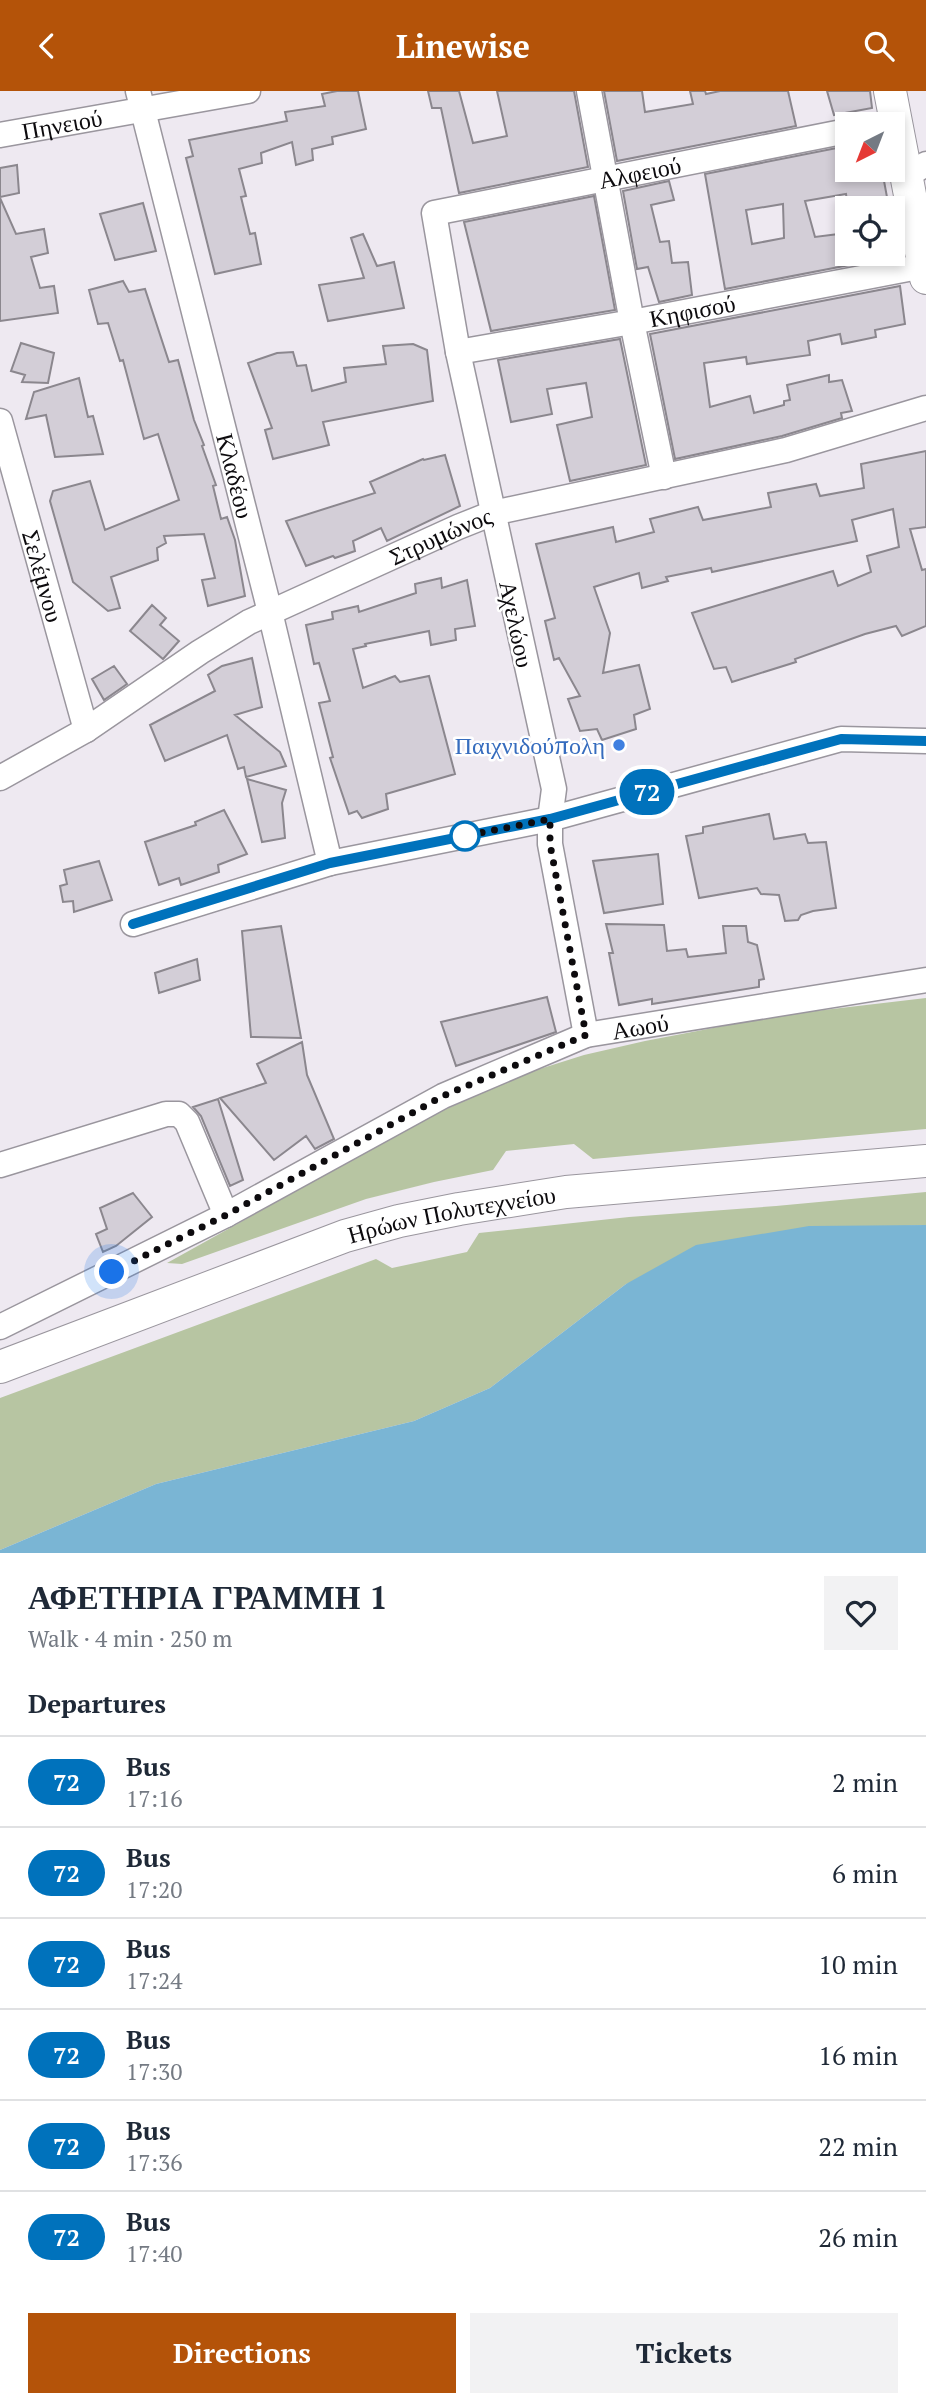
<!DOCTYPE html>
<meta charset="utf-8">
<style>
body{margin:0;font-family:"PT Serif",serif;background:#f2f2f3;color:#1f2937;height:100vh;display:flex;flex-direction:column;font-size:26px;white-space:nowrap}
*{box-sizing:border-box;margin:0}
p{font-size:23px;color:#747a83}
.icon{flex:none;width:38px;height:38px;fill:none;stroke:currentColor;stroke-width:2;stroke-linecap:round;stroke-linejoin:round}
.map{position:relative;height:1462px;overflow:hidden}
.drawer{display:flex;flex-direction:column;background:#fff;flex:1}
.drawer>*{flex:none}
.badge{padding:0 14px;border-radius:23px;font-size:24px;line-height:46px}
.needle{width:46px;rotate:222deg}
.fabs{position:absolute;left:835px;top:21px;display:grid;gap:14px}
.fabs a{display:grid;place-items:center;width:70px;height:70px;border-radius:0px;background:#fff;box-shadow:0 4px 10px #0003;font-size:35px}
.you{position:absolute;width:35px;height:35px;margin:-18px;border:5px solid #fff;border-radius:50%;background:#1a73e8;box-shadow:0 0 0 10px #1a73e833}
.map>.badge{position:absolute;translate:-50% -50%;box-shadow:0 0 0 4px #fff}
h2{padding:0 28px;font-size:26px;line-height:63px}
.round{display:grid;place-items:center;flex:none;width:74px;height:74px;border-radius:0px;background:#f2f2f3}
.headline{display:flex;align-items:center;justify-content:space-between;height:119px;padding:0 28px}
h1{font-size:33px;font-weight:600;line-height:52px}
.action{display:flex;gap:14px;margin-top:auto;padding:14px 28px}
.action a{flex:1;height:80px;border-radius:0px;background:#b45309;color:#fff;font-size:28px;font-weight:600;line-height:80px;text-align:center}
.action a+a{background:#f2f2f3;color:#1f2937}
ul{padding:0;list-style:none}
li{display:flex;align-items:center;gap:21px;height:91px;padding:0 28px;border-top:2px solid #e0e1e3}
li div{flex:1}
li b{display:block;font-size:26px}
li em{font-style:normal}
li .badge{min-width:77px;font-weight:700;text-align:center}
header{display:flex;justify-content:space-between;align-items:center;height:91px;padding:0 28px;background:#b45309;color:#fff;font-size:32px;font-weight:600}
.map>svg:first-child{display:block}
.green{fill:#b7c5a2}
.water{fill:#7ab5d4}
.building{fill:#d3ced7;stroke:#8b878e;stroke-width:2;fill-rule:evenodd}
.lines{fill:none;stroke-linecap:round;stroke-linejoin:round}
.minor-casing{stroke:#9a969e;stroke-width:27}
.major-casing{stroke:#9a969e;stroke-width:34}
.minor{stroke:#fff;stroke-width:24}
.major{stroke:#fff;stroke-width:32}
.line-casing{stroke:#fff;stroke-width:16}
.line{stroke:#0072bc;stroke-width:10}
.walk{stroke:#0d0b0e;stroke-width:7;stroke-dasharray:0 12.6}
.shop-dot{fill:#3f7fe0;stroke:#fff;stroke-width:2.5}
.stop-dot{fill:#fff;stroke:#0072bc;stroke-width:3.5}
.labels{text-anchor:middle;dominant-baseline:central;stroke-width:5;stroke-linejoin:round;paint-order:stroke}
.street-label{font-size:24px;fill:#0d0b0e;stroke:#fff}
.shop-label{font-size:24px;fill:#366cbe;stroke:#fff;text-anchor:end}
</style>
<header><svg class="icon" aria-label="back" viewBox="0 0 24 24"><path d="M15 5l-7 7 7 7"/></svg>Linewise<svg class="icon" aria-label="search" viewBox="0 0 24 24"><circle cx="10" cy="10" r="6"/><path d="M15 15l6 6"/></svg></header>
<div class="map">
<svg width="926" height="1462" viewBox="0 0 926 1462">
<rect width="100%" height="100%" fill="#eee9f1"/>
<path class="green" d="M926,907V1038L593,1068L574,1053L506,1060L493,1079L434,1091L366,1108L182,1173L167,1172L433,1024L527,982L584,964L645,950L781,924Z
M926,1101V1134L905,1135L626,1193L490,1297L414,1330L156,1393L0,1459V1307L376,1168L392,1177L467,1161L479,1142L629,1126L776,1115Z"/>
<path class="water" d="M926,1134V1462H0V1459L156,1393L414,1330L490,1297L626,1193L696,1154L809,1135Z"/>
<path class="building" d="M337,0H358L366,38L332,46L333,53L312,58L313,69L296,74L292,51L261,62L262,72L239,78L246,105L241,106L250,143L255,142L261,173L215,183L186,67L193,65L189,49L287,30L285,21L325,15L322,3Z
M428,0H459L473,52L507,45L497,0H574L588,76L459,102L441,17H432Z
M604,0H642L645,21L693,13L690,0H705L706,3L720,0H788L796,35L617,70Z
M827,0H870L872,17L834,24Z
M847,55V79H882L889,117H848L846,103L805,110L815,146L847,142V163H896V165L725,198L705,83ZM783,113L784,147L752,153L746,119Z
M17,74L19,102L0,106V77Z
M669,90L674,109L651,114L660,151L669,150L672,172L688,171L692,204L659,211L648,176L637,178L623,100Z
M594,105L615,219L491,240L464,131Z
M0,107L16,143L44,138L48,162L31,166L40,197L54,195L58,222L0,230Z
M143,112L156,160L115,169L100,123Z
M363,143L377,175L394,171L404,217L328,230L319,194L364,187L351,147Z
M123,190L129,201L145,198L169,271L178,269L194,329L204,354L202,355L216,394L213,395L221,428L227,426L235,449L245,505L208,515L202,489L215,487L204,443L164,445L166,452L157,457L158,469L111,486L120,517L108,520L73,491L50,410L53,400L90,390L105,439L179,409L158,343L144,348L123,269L120,270L108,232L98,233L89,199Z
M900,195L905,233L875,239L876,246L842,253L840,243L808,250L810,264L747,273L746,266L704,272L710,316L750,305L754,322L784,314V310L790,309L787,294L829,284V291L842,289L852,320L841,322L842,327L782,345L675,368L650,243Z
M620,248L646,374L570,390L557,334L592,326L586,292L547,298L552,323L511,331L498,269Z
M21,252L54,262L48,292L22,291L25,284L11,280Z
M413,253L427,259L433,310L323,331L329,354L273,368L265,339L272,337L248,272L277,262L293,261L297,275L306,274L312,300L346,291L344,277L386,273L383,255Z
M79,287L88,326L93,325L103,363L55,366L46,324L26,328L34,301Z
M926,360V436L910,438L922,479L926,478V535L902,545L896,535L865,543L795,568L796,571L732,591L726,576L714,578L692,522L833,480L838,495L871,481L867,465L899,456L893,418L852,429L857,450L712,481L711,477L666,486L668,490L642,497L639,482L594,496L610,542L603,582L639,574L650,618L634,624L636,638L602,649L597,638L580,640L568,608L580,605L559,567L554,569L545,530L555,527L536,453L613,436L616,451L654,441L650,428L698,416L703,429L771,416L768,402L816,393L820,405L864,397L861,373Z
M445,364L460,415L387,450L381,437L353,450L355,460L335,467L333,465L306,475L286,430L375,402L370,391L423,368L424,369Z
M441,487L442,497L467,489L475,535L455,538L456,549L431,554L429,540L365,553L366,555L353,558L363,597L395,585L400,591L429,585L455,683L386,703L388,718L362,727L357,720L349,723L330,667L333,666L319,612L330,610L319,572L314,573L306,534L333,528L332,521L358,515L359,521L416,502L415,493Z
M152,514L166,527L160,534L179,550L163,568L130,540Z
M252,567L262,616L235,624L280,661L286,675L246,686L244,676L238,678L227,644L165,670L150,634L215,600L208,584L222,575Z
M114,575L127,593L104,609L92,588Z
M247,688L286,699L282,712L285,747L262,751Z
M224,719L247,763L218,774L219,781L181,794L179,787L159,794L145,751L196,734L195,731Z
M769,723L774,748L805,743L808,752L826,751L836,817L813,820L801,824L798,829L785,830L779,804L761,803L757,797L699,807L686,745L703,742V736Z
M658,763L663,813L604,822L593,770Z
M99,770L112,809L74,821L73,810L63,811L60,795L67,793L64,779Z
M606,833L664,834L667,860L686,858L688,866L726,862L723,835H746L748,851L757,854L764,888L759,889V896L652,913V908L619,914L609,862H613Z
M281,835L301,947L251,946L242,840Z
M197,868L200,889L159,902L155,882Z
M547,906L556,941L456,975L441,931Z
M302,951L307,984L334,1048L315,1058L306,1045L274,1069L220,1007L266,992L257,973Z
M218,1008L243,1089L230,1095L201,1025L193,1016Z
M133,1102L152,1126L116,1155L103,1161L96,1143L107,1138L100,1117Z"/>
<g class="lines">
<defs>
<g id="minor">
<path id="s1" d="M138,0L270,521L330,772"/>
<path d="M589,0L632,231L664,386"/>
<path id="s2" d="M0,44L248,0"/>
<path d="M906,85L926,73"/>
<path id="s3" d="M458,261L632,231L924,175"/>
<path id="s4" d="M0,330L86,639"/>
<path id="s5" d="M0,687L86,639L200,561L249,531L458,436L493,422L786,359L926,317"/>
<path d="M133,833L330,772L550,728L841,648L926,650"/>
<path id="s6" d="M586,944L550,753V728L554,698L458,261L434,122L847,40"/>
<path d="M0,1074L166,1023H179L187,1031L226,1124"/>
<path id="s7" d="M0,1236L226,1124L443,1005L586,944L926,889"/>
</g>
<g id="major">
<path d="M890,0L926,187"/>
<path id="s8" d="M0,1276L345,1145L399,1130L459,1118L566,1101L926,1070"/>
</g>
</defs>
<use href="#minor" class="minor-casing"/>
<use href="#major" class="major-casing"/>
<use href="#minor" class="minor"/>
<use href="#major" class="major"/>
</g>
<g class="lines">
<defs>
<path id="line" d="M133,833L330,772L550,728L841,648L926,650"/>
</defs>
<use href="#line" class="line-casing"/>
<use href="#line" class="line"/>
<path class="walk" d="M112,1181L226,1124L443,1005L586,944L550,753V728L465,745"/>
</g>
<circle class="shop-dot" cx="619" cy="654" r="7"/>
<circle class="stop-dot" cx="465" cy="745" r="14"/>
<g class="labels">
<g class="street-label">
<text stroke="none"><textPath href="#s2" startOffset="63">Πηνειού</textPath></text>
<text stroke="none"><textPath href="#s6" startOffset="1048">Αλφειού</textPath></text>
<text stroke="none"><textPath href="#s3" startOffset="238">Κηφισού</textPath></text>
<text stroke="none"><textPath href="#s1" startOffset="397">Κλαδέου</textPath></text>
<text stroke="none"><textPath href="#s5" startOffset="504">Στρυμώνος</textPath></text>
<text stroke="none"><textPath href="#s4" startOffset="161">Σελέμνου</textPath></text>
<text transform="translate(517 533) rotate(78)">Αχελώου</text>
<text stroke="none"><textPath href="#s7" startOffset="710">Αωού</textPath></text>
<text stroke="none"><textPath href="#s8" startOffset="478">Ηρώων Πολυτεχνείου</textPath></text>
</g>
<g class="shop-label">
<text x="605" y="654">Παιχνιδούπολη</text>
</g>
</g>
</svg>
<div class="fabs">
<a><svg class="needle" viewBox="-14 -14 28 28"><path d="M0-13l5 13h-10z" fill="#e53935"/><path d="M0 13l5-13h-10z" fill="#747a83"/></svg></a>
<a><svg class="icon" aria-label="locate" viewBox="0 0 24 24"><circle cx="12" cy="12" r="6"/><path d="M12 2v4M12 18v4M2 12h4M18 12h4"/></svg></a>
</div>
<div class="you" style="left:112px;top:1181px"></div>
<b class="badge" style="left:647px;top:701px;background:#0072bc;color:#fff">72</b>
</div>
<section class="drawer">
<div class="headline"><div><h1>ΑΦΕΤΗΡΙΑ ΓΡΑΜΜΗ 1</h1><p>Walk · 4 min · 250 m</p></div><a class="round"><svg class="icon" aria-label="heart" viewBox="0 0 24 24"><path d="M12 20l-8-8c-3-5 5-10 8-4 3-6 11-1 8 4z"/></svg></a></div>
<h2>Departures</h2>
<ul>
<li><span class="badge" style="background:#0072bc;color:#fff">72</span><div><b>Bus</b><p>17:16</p></div><em>2 min</em></li>
<li><span class="badge" style="background:#0072bc;color:#fff">72</span><div><b>Bus</b><p>17:20</p></div><em>6 min</em></li>
<li><span class="badge" style="background:#0072bc;color:#fff">72</span><div><b>Bus</b><p>17:24</p></div><em>10 min</em></li>
<li><span class="badge" style="background:#0072bc;color:#fff">72</span><div><b>Bus</b><p>17:30</p></div><em>16 min</em></li>
<li><span class="badge" style="background:#0072bc;color:#fff">72</span><div><b>Bus</b><p>17:36</p></div><em>22 min</em></li>
<li><span class="badge" style="background:#0072bc;color:#fff">72</span><div><b>Bus</b><p>17:40</p></div><em>26 min</em></li>
</ul>
<div class="action"><a>Directions</a><a>Tickets</a></div>
</section>
